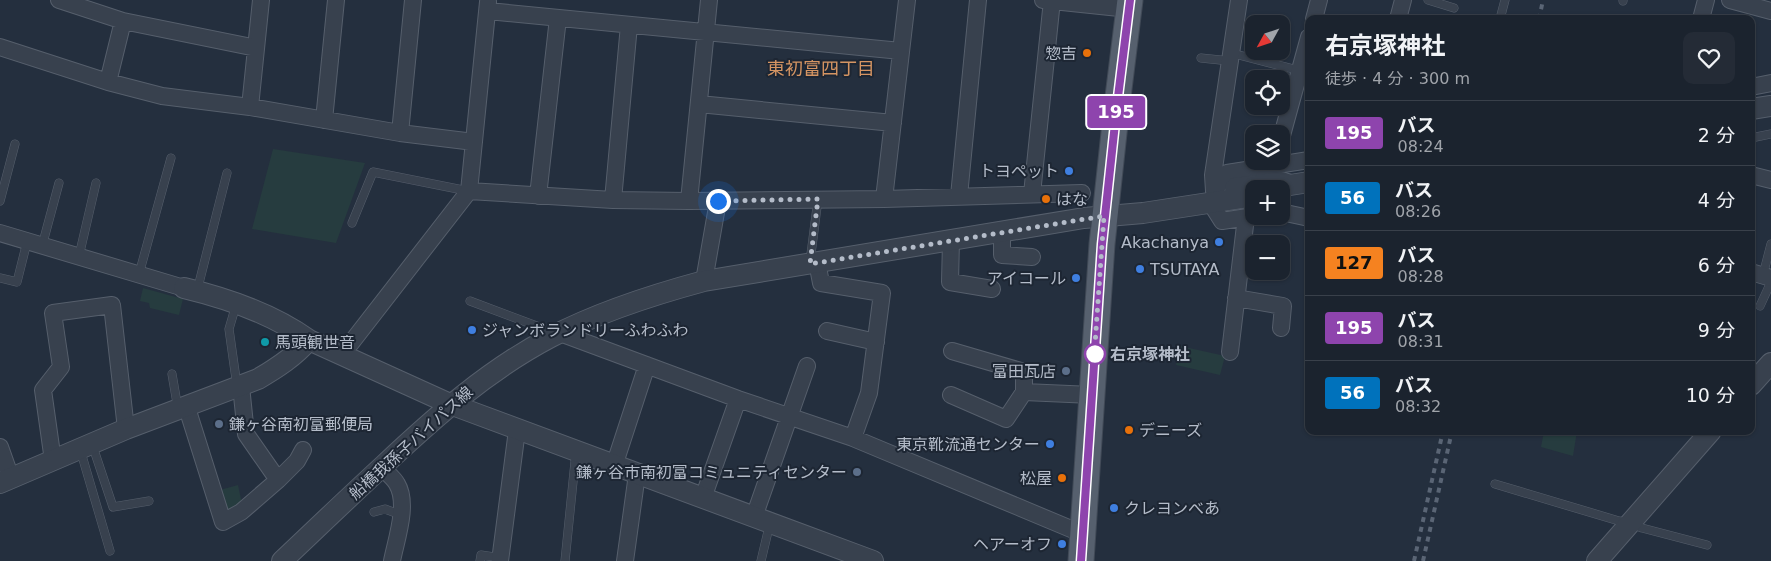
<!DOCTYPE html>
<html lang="ja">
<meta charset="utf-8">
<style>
body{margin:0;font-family:"DejaVu Sans","Noto Sans JP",sans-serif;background:#242b36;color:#f1f3f6;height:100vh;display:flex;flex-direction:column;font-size:19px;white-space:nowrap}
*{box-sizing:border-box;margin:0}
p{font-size:16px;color:#a0a4aa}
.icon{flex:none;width:28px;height:28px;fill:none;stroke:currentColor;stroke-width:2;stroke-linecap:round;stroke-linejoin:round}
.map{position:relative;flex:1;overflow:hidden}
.drawer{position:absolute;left:1305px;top:15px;width:450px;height:420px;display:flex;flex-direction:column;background:#1b232e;border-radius:10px;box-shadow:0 1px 4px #0004,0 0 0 1px #39404a}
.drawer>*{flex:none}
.badge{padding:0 10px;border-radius:4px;font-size:18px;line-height:32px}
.needle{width:32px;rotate:230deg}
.buttons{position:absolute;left:1245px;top:15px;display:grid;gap:10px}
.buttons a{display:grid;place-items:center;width:45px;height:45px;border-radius:10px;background:#1b232e;box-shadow:0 1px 4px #0004,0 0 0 1px #39404a;font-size:25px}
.you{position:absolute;width:25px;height:25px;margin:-12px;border:4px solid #fff;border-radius:50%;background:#1a73e8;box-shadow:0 0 0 8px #1a73e833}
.map>.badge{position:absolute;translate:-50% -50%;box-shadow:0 0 0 2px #fff}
.round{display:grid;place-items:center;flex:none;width:52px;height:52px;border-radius:10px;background:#242b36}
.headline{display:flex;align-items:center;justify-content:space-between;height:85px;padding:0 20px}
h1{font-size:24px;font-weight:700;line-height:38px}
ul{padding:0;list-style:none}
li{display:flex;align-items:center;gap:15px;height:65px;padding:0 20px;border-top:1px solid #39404a}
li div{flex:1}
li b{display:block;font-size:19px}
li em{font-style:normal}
li .badge{min-width:55px;font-weight:700;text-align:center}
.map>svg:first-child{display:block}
.green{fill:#263c3f}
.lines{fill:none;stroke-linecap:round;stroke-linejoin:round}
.service-casing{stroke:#565f6c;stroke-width:9}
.minor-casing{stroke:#565f6c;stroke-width:18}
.tertiary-casing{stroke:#565f6c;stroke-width:22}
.primary-casing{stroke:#414a57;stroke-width:27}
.service{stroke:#38414e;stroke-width:8}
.minor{stroke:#38414e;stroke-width:16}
.tertiary{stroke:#38414e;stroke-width:20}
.primary{stroke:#56606e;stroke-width:25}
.rail{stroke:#5a6575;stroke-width:4;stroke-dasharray:5 5;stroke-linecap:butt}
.line-casing{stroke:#fff;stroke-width:11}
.line{stroke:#8e44ad;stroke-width:8}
.walk{stroke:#b4bcc9;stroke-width:5;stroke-dasharray:0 9}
.food-dot{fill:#e8710a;stroke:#1d2633;stroke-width:2}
.shop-dot{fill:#3f7fe0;stroke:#1d2633;stroke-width:2}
.culture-dot{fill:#0f9aa8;stroke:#1d2633;stroke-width:2}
.stop-dot{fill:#fff;stroke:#8e44ad;stroke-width:2.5}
.service-dot{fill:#5c6f8a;stroke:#1d2633;stroke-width:2}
.labels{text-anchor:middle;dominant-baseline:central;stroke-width:4;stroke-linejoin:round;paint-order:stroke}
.poi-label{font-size:16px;fill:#b4bcc9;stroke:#1d2633;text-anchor:end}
.stop-label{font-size:16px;font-weight:bold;fill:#b4bcc9;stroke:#1d2633;text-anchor:start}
.street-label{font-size:16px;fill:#b4bcc9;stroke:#1d2633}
.neighbourhood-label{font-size:18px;fill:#d59563;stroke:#1d2633}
</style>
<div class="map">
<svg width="1771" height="561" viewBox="0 0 1771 561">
<rect width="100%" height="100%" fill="#242f3e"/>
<path class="green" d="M273,149L365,163L336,243L252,229Z
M143,288L183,299L179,315L150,308L149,303L140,301Z
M1180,346L1225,356L1220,375L1176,365Z
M1544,431H1577L1573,456L1541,447Z
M238,485L242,504L227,514L220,490Z"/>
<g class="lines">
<defs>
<path id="service" d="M1428,0L1454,8
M1623,1V0
M1500,19L1505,0
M1231,53L1309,73
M1201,58L1230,61
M1751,138L1771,134
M0,201L15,144
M352,223L373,172L468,191
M42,246L59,183
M79,256L96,183
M810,262L818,199
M139,274L171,158
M1763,275L1771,244
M0,278L17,282L27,242
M197,291L227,173
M470,301L542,328L550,336
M236,305L229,329L237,386
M1760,306L1771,282
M172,374L178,409
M92,444L113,507L149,501
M80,449L110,551
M1495,484L1619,521L1630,523L1642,528L1707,545
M374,512L385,509L401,515
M480,561L481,555L501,558
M565,561L576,452
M761,561L770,523"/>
<path id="minor" d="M59,0L123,21L256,48
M1043,0L1129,9
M1730,0L1771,11
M488,11L901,51
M1314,19L1319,0
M1398,19L1403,0
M1701,19L1706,0
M0,47L108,82L162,96L250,107L400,133L474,142
M108,82L123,21
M1751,87L1771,83
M699,104L893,123
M250,107L261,0
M324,120L336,0
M400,133L413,0
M1281,139L1309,37
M1751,175L1771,180
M469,191L488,2
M1214,191L1213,175L1239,0
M1214,191L1227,173L1309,160
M1032,194L1052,0
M538,196L558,18
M959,196L978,0
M884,199L907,0
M613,200L629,25
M689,201L709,0
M1210,202L1222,221L1254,216
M1281,212L1309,218
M0,233L184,288
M1002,233V255L1032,257
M951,241L950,282L992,289
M817,262L821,283L882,293L869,393L853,438
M1751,272L1771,278
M704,281L718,201
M1236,298L1283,306L1281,328
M827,331L876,342
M560,333L738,399L853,438L1083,534
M952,351L1024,372V392
M1230,352L1246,217
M340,354L351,343L469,191L613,200L689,201L884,199L1082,193
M951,395L1006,419L1024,392L1092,395
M187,408L223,522L241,512L278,480L246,434L241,386
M0,447L11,478
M53,461L43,390L61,367L53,313L112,305L126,429
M614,466L647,365
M381,467C387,473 394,478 397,484C409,504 396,540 392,561
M278,480L297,461L303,450
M703,498L738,399
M754,517L807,366
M500,561L517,430
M625,561L637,474"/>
<path id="tertiary" d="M1751,109L1771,106
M1235,188L1281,182L1290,185L1309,182
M184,288C226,298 274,315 309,340L450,404L873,561
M1751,385L1771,363
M0,483L126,429L258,379C277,368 294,357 309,340
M282,561C316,529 349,497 384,465C435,417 488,370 551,337C599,312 652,295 704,281L1084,218L1143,213L1254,196
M1597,561L1711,431"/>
<path id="primary" d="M1081,561L1102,244L1117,105L1130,0"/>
</defs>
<use href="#service" class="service-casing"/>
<use href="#minor" class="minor-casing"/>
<use href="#tertiary" class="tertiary-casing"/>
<use href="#primary" class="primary-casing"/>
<use href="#service" class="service"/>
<use href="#minor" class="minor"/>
<use href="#tertiary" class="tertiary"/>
<use href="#primary" class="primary"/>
<path class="rail" d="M1539,19L1543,0
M1414,561L1443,431
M1423,561L1452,431"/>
</g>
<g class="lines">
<defs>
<path id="line" d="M1081,561L1102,244L1117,105L1130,0"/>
</defs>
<use href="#line" class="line-casing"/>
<use href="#line" class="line"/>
<path class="walk" d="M718,201L818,199L810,264L1104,216L1094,359L1095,354"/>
</g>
<g class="food-dot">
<circle cx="1087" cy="53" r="5"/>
<circle cx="1046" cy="199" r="5"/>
<circle cx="1129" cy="430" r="5"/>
<circle cx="1062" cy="478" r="5"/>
</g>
<g class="shop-dot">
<circle cx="1069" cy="171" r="5"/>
<circle cx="1219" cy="242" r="5"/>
<circle cx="1140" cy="269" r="5"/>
<circle cx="1076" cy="278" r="5"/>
<circle cx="472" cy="330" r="5"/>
<circle cx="1050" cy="444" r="5"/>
<circle cx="1114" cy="508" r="5"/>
<circle cx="1062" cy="544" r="5"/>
</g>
<circle class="culture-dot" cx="265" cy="342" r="5"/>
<circle class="stop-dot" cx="1095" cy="354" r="10"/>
<g class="service-dot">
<circle cx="1066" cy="371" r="5"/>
<circle cx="219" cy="424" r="5"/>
<circle cx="857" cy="472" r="5"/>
</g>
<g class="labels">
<g class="poi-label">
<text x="1077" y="53">惣吉</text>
<text x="1059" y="171">トヨペット</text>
<text x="1056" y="199" text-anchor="start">はな</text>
<text x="1209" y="242">Akachanya</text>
<text x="1150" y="269" text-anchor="start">TSUTAYA</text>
<text x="1066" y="278">アイコール</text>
<text x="482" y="330" text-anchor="start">ジャンボランドリーふわふわ</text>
<text x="275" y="342" text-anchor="start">馬頭観世音</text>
<text x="1056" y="371">富田瓦店</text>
<text x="229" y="424" text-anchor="start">鎌ヶ谷南初富郵便局</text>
<text x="1139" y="430" text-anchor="start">デニーズ</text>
<text x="1040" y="444">東京靴流通センター</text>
<text x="847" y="472">鎌ヶ谷市南初富コミュニティセンター</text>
<text x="1052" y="478">松屋</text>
<text x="1124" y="508" text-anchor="start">クレヨンべあ</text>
<text x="1052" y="544">ヘアーオフ</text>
</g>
<g class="stop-label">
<text x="1110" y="354">右京塚神社</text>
</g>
<g class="street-label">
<text transform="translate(411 443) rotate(-42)">船橋我孫子バイパス線</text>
</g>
<g class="neighbourhood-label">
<text x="821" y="68">東初富四丁目</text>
</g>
</g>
</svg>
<div class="buttons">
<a><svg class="needle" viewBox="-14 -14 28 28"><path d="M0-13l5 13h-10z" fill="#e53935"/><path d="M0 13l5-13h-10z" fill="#a0a4aa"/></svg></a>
<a><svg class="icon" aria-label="locate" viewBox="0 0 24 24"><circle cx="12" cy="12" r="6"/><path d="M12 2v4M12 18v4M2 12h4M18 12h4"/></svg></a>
<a><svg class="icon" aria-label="layers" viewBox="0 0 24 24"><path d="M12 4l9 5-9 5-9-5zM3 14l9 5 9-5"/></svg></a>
<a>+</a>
<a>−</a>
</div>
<div class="you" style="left:718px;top:201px"></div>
<b class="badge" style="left:1116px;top:112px;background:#8e44ad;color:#fff">195</b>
<section class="drawer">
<div class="headline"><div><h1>右京塚神社</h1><p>徒歩 · 4 分 · 300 m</p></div><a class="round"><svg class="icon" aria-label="heart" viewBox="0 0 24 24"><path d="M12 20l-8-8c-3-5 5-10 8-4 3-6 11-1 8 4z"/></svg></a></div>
<ul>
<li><span class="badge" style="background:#8e44ad;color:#fff">195</span><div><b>バス</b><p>08:24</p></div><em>2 分</em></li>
<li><span class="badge" style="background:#0072bc;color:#fff">56</span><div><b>バス</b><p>08:26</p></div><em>4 分</em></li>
<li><span class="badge" style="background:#f58220;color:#111">127</span><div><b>バス</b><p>08:28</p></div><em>6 分</em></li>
<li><span class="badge" style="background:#8e44ad;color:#fff">195</span><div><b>バス</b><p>08:31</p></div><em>9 分</em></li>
<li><span class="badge" style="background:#0072bc;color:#fff">56</span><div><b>バス</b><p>08:32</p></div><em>10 分</em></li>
</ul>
</section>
</div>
